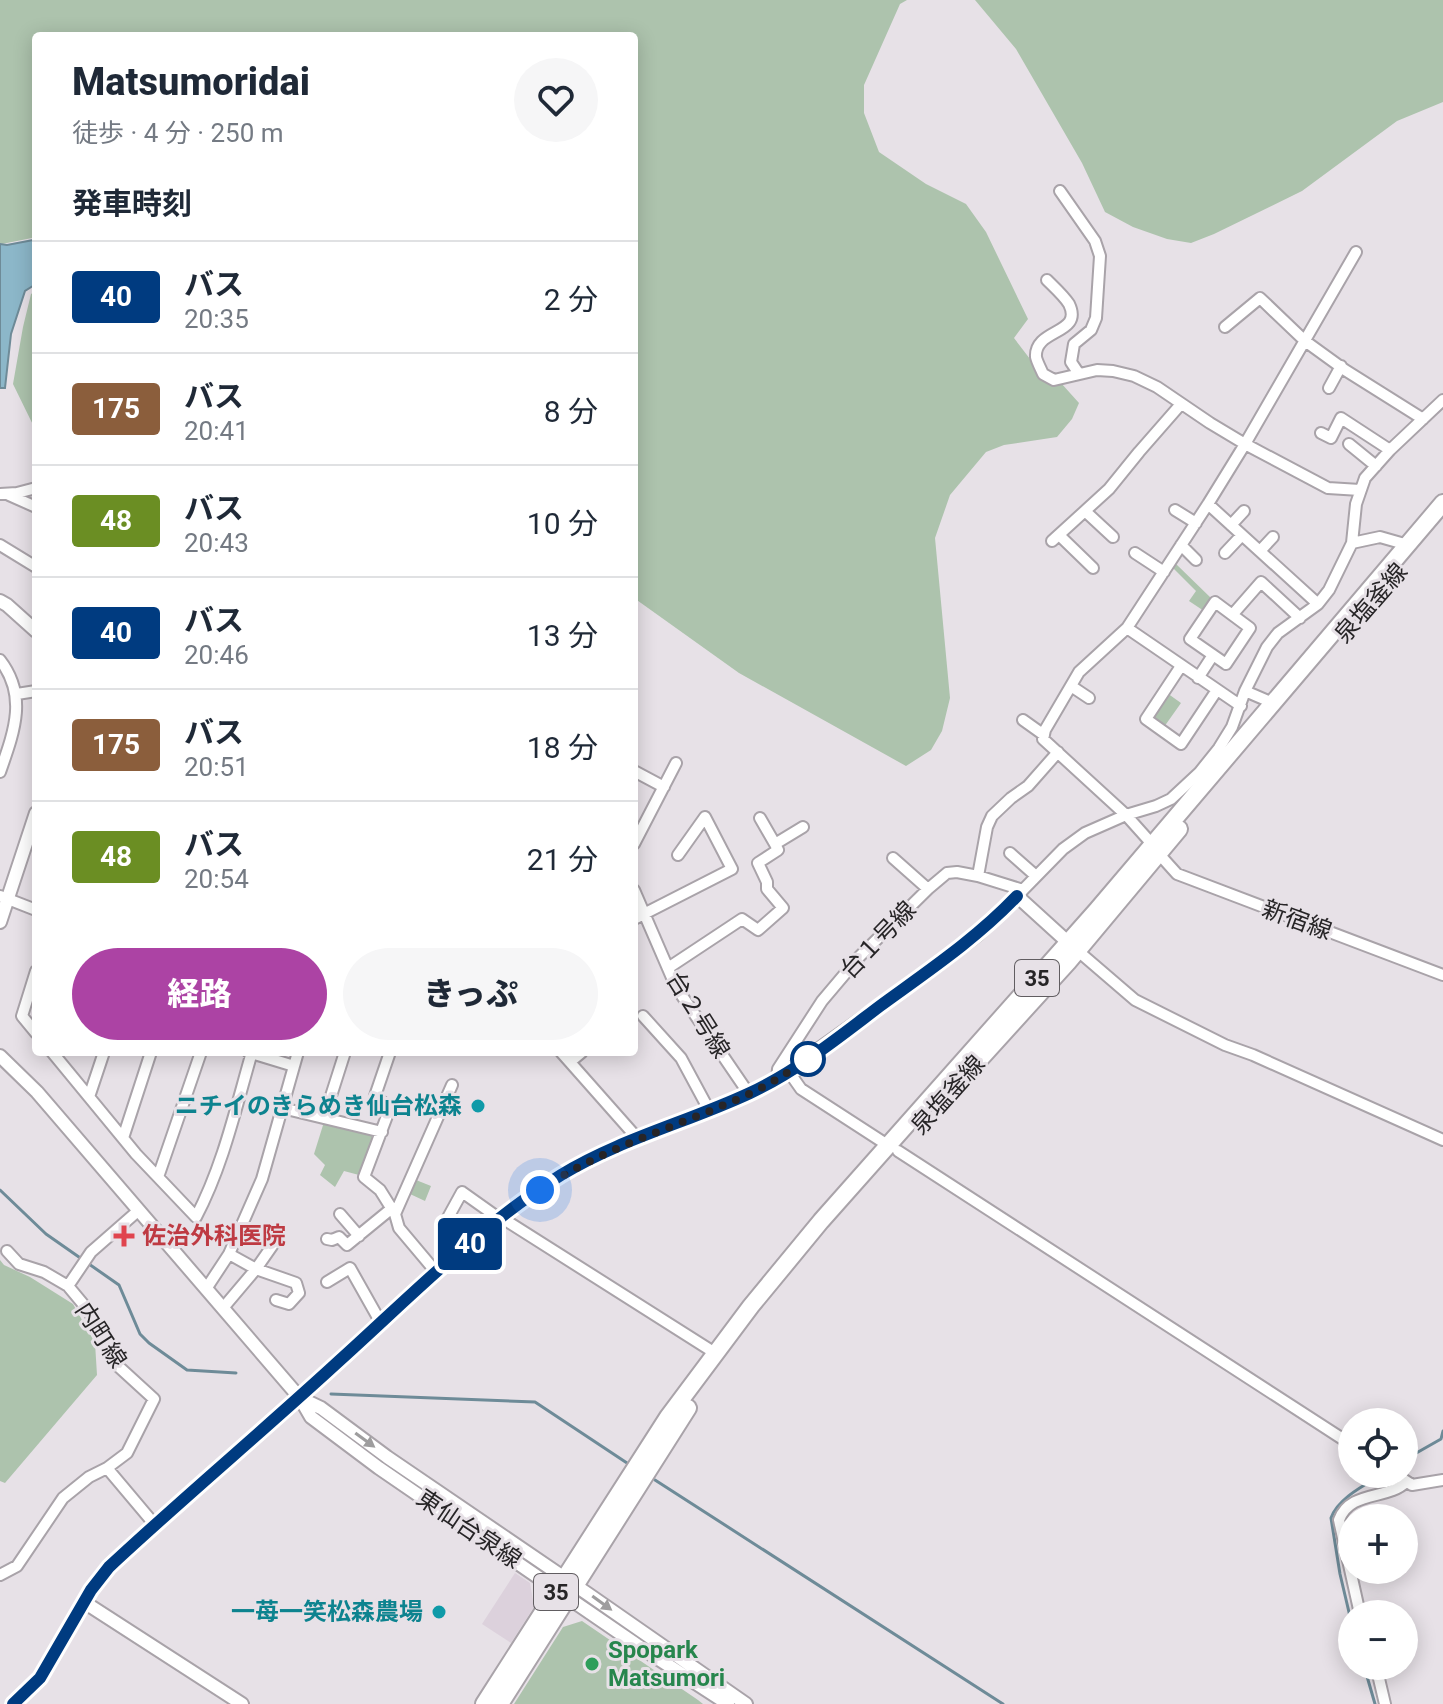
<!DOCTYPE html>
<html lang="ja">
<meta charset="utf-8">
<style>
body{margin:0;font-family:Roboto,"Noto Sans JP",sans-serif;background:#f6f6f7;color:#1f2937;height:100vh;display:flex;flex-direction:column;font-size:30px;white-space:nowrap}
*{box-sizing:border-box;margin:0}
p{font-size:26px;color:#747a83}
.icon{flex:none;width:44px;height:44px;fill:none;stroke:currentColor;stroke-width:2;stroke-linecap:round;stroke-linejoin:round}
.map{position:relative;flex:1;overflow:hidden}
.sheet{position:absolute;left:32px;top:32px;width:606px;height:1024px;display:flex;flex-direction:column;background:#fff;border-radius:8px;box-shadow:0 4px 20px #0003}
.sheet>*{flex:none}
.badge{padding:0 16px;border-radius:6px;font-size:28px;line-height:52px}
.buttons{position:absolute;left:1338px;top:1408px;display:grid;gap:16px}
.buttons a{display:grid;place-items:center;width:80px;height:80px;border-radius:50%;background:#fff;box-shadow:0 4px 20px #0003;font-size:40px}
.you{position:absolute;width:40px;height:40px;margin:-20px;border:6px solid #fff;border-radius:50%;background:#1a73e8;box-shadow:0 0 0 12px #1a73e833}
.map>.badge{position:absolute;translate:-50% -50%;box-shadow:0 0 0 4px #fff}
h2{padding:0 40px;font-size:30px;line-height:72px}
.round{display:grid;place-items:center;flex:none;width:84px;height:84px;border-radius:42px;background:#f6f6f7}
.summary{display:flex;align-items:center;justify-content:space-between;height:136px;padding:0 40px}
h1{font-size:38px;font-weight:800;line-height:60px}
.button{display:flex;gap:16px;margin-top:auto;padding:16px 40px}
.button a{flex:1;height:92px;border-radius:48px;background:#ac43a4;color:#fff;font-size:32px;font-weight:800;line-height:92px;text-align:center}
.button a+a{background:#f6f6f7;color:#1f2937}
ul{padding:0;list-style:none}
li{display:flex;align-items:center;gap:24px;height:112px;padding:0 40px;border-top:2px solid #e0e1e3}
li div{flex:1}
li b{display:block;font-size:30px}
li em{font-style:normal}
li .badge{min-width:88px;font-weight:700;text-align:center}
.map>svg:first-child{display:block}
.built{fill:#dcd1dc}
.green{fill:#adc3ad}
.water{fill:#8cb7c9;stroke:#6e8b98;stroke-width:2}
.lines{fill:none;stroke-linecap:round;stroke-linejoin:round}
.stream{stroke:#6e8b98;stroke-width:3}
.minor-casing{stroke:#a9a3a9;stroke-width:14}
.tertiary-casing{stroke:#a9a3a9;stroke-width:16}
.primary-casing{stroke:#a9a3a9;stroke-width:20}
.minor{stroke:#fff;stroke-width:10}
.tertiary{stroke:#fff;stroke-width:12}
.primary{stroke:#fff;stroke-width:16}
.oneway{fill:#9e9d9e}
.line-casing{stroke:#fff;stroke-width:18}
.line{stroke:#003b80;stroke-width:12}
.walk{stroke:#272527;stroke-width:8;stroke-dasharray:0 14.4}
.stop-dot{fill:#fff;stroke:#003b80;stroke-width:4}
.culture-dot{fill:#0f9aa8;stroke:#e7e1e7;stroke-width:3}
.health-dot{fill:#e0444e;stroke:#e7e1e7;stroke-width:3}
.leisure-dot{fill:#2e9e5b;stroke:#e7e1e7;stroke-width:3}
.labels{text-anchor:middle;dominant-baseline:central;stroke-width:6;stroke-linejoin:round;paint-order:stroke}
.shield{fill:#e7e1e7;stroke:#615d61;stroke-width:2}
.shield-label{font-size:22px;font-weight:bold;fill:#272527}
.street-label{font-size:24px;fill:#272527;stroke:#e7e1e7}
.culture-label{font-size:24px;font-weight:bold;fill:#0d838f;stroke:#e7e1e7;text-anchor:end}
.health-label{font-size:24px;font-weight:bold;fill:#be3a42;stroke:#e7e1e7;text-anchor:start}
.leisure-label{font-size:24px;font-weight:bold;fill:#27864d;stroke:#e7e1e7;text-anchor:start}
</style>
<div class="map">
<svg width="1443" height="1704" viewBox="0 0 1443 1704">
<rect width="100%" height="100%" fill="#e7e1e7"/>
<path class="built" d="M515,1573L530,1583L534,1607L511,1643L482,1624Z"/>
<path class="green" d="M0,0H907L900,4L864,85V113L879,152L926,184L966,204L986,232L1028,319L1014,338L1030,359L1036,369L1061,383L1079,403L1072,419L1057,437L1004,445L986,452L950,495L935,538L950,698L942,731L931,750L906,766L739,673L634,598V36H36V234L32,238L2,244L0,243Z
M975,0H1443V102L1397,121L1302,191L1214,234L1191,243L1167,239L1133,227L1105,212L1082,163L1016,49Z
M36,291V431L13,384L23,327L31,294Z
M1175,563L1212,599L1204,611L1189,601L1196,591L1172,567Z
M1167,693L1181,703L1164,727L1154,720L1153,715Z
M324,1122L371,1134L374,1139L359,1175L344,1171L335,1187L320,1175L325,1165L314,1154Z
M416,1180L431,1186L425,1201L410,1194Z
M0,1260L4,1265L30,1277L73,1304L95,1343L97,1375L5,1483L0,1481Z
M582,1621L698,1700L703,1704H514L563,1627Z"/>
<path class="water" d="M36,237V284L25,291L11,334L5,388H0V244L7,245L33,240Z"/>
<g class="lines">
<path class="stream" d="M0,1190L46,1234L119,1285L140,1334L149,1343L187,1370L236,1373
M331,1394L535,1402L627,1463
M1404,1460L1441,1439L1443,1431
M655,1480L1003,1704
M1352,1625L1340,1574L1331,1518C1338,1498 1365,1485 1383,1474
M1364,1666L1375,1704"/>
<defs>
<path id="minor" d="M1060,191L1095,241L1100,256L1096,318L1091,330L1074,344L1071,362L1079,374
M1047,280C1054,287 1064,296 1069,304C1084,335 1034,328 1036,357C1037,362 1041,369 1043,374L1054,380L1097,370L1113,371L1134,376L1157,387L1210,423L1245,444L1328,488L1360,490
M1225,327L1260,298L1305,341L1345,370L1423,419
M1329,388L1341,366
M1321,433L1331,438L1341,418L1390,450
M1349,444L1376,466
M0,494L17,493L36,488
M9,495L36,507
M1208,504L1318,604
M1175,510L1196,523
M1085,511L1113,537
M1231,525L1244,511
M1059,535L1093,568
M1052,541L1109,489L1139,452L1181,404
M1352,543L1380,537L1408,545
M0,545L36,567
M1181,545L1196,560
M1260,551L1273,537
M1135,553L1164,572
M1225,553L1242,535
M1215,602L1250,628L1226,664L1190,639Z
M1233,614L1261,582L1300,618
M1127,628L1241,706
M0,660C28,696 14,732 0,772
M1181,666L1146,719L1181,744L1217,690
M1198,678L1213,655
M1071,686L1089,698
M1245,691L1273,703
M17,694L36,691
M1023,720L1044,735
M634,771L664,787
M760,818L775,844
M634,844L676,763
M1152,844L1126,815L1043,739L1045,730L1079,672L1127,628L1208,504L1245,444L1356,252
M1010,853L1036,876
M1159,854L1177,874L1185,877L1443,975
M893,858L928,889
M978,876L987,827L992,816L1011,798L1028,786L1058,752
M634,890L676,987L749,1094
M0,896L36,910
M1017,896L1063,849L1085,833L1126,815L1156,806L1171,799L1199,773L1219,748L1232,727L1245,691L1267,647L1278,633L1318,604L1329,590L1352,543L1356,504L1365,478L1390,450L1443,400
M634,919L732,869L705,817L678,855
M1078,951L1135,1000L1225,1045L1253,1055L1443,1140
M668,968L742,919L758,930L783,908L767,889V882L758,863L778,850L775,844L803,827
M36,971L22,1016L36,1033
M643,1016L681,1058L709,1110
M52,1052L136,1154L196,1217C223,1166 236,1107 252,1052
M248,1052L294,1066
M390,1052L375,1096L390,1108L364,1177L380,1190L395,1214
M561,1052L638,1139
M570,1062L582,1052
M789,1072L801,1089L889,1146
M777,1079L778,1069L822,1001L860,956L928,889L947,873L957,872L978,876L1023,890
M89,1097L104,1052
M282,1108L382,1132
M324,1118L345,1052
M123,1138L151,1052
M898,1151L1352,1445
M158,1177L201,1052
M340,1214L359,1236
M502,1218L715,1353
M445,1223L462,1192L500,1219
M327,1239L332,1240L339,1237L347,1245L391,1209
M229,1254L256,1269L279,1236
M436,1272L399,1228L395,1214L452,1085
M327,1282L350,1268L381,1323
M68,1286L91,1252L139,1210
M206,1289L229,1254L262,1179L298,1052
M223,1308L256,1269L296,1283L299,1293L289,1304L276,1300
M107,1468L155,1525
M1395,1474L1412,1485L1443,1480
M0,1575L17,1566L63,1498L89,1477L107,1468L127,1453L154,1399L119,1367L88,1310L68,1286L44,1272L19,1264L7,1251
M1360,1614L1339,1520C1350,1490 1388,1500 1406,1482
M1376,1666L1385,1704"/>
<path id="tertiary" d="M0,601L7,605L36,631
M0,922L36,813
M0,1056L37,1092L300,1398L311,1417L379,1468L637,1645L728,1704
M300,1398L321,1408L387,1457L588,1594L746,1704
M84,1602L242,1704
M13,1704L40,1678L91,1590L109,1567C183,1499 260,1434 334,1365C405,1300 479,1225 561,1175C629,1134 708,1117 777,1079L939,964L977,935L1017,896L1072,946"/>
<path id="primary" d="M950,1092L1068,962L1179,829
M484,1704L668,1417L751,1306L821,1221L1097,910L1443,503
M500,1704L688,1408"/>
</defs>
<use href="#minor" class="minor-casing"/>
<use href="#tertiary" class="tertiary-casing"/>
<use href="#primary" class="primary-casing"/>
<use href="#minor" class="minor"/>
<use href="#tertiary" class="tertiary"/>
<use href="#primary" class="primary"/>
</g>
<defs><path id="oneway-solid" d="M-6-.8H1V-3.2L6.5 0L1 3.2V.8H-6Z" transform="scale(2)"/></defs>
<g class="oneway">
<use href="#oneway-solid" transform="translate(365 1440) rotate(36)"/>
<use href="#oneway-solid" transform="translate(602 1603) rotate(36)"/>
</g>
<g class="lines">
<defs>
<path id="line" d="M13,1704L40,1678L91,1590L109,1567C184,1497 263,1431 339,1361C410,1297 479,1226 561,1175C620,1139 688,1122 750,1093C797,1071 839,1037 880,1006C928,971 976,939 1017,896"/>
</defs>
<use href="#line" class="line-casing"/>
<use href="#line" class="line"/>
<path class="walk" d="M540,1190C605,1146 681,1126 751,1093C774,1082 794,1069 814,1054L808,1059"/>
</g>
<circle class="stop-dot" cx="808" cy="1059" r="16"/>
<g class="culture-dot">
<circle cx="478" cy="1106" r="8"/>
<circle cx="439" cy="1612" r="8"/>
</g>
<path class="health-dot" d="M120 1224h8v8h8v8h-8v8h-8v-8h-8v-8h8z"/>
<circle class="leisure-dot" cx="592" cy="1664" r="8"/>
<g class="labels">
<g class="shield">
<rect x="1015" y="960" width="44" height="36" rx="6"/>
<rect x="534" y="1574" width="44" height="36" rx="6"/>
</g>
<g class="shield-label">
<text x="1037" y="978">35</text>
<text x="556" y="1592">35</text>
</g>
<g class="street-label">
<text transform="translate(1371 603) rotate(-49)">泉塩釜線</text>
<text transform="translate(1297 920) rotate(20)">新宿線</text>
<text transform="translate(878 940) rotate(-46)">台１号線</text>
<text transform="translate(698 1015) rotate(58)">台２号線</text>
<text transform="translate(948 1095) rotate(-48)">泉塩釜線</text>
<text transform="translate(101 1335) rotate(57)">内町線</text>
<text transform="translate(469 1529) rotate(34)">東仙台泉線</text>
</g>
<g class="culture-label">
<text x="462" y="1106">ニチイのきらめき仙台松森</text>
<text x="423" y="1612">一苺一笑松森農場</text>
</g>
<g class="health-label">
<text x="142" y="1236">佐治外科医院</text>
</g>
<g class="leisure-label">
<text x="608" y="1650">Spopark<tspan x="608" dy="28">Matsumori</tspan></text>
</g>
</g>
</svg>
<div class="buttons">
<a><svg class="icon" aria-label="locate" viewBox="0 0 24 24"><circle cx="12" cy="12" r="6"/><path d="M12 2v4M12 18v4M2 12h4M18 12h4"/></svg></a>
<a>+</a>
<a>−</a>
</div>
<div class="you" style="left:540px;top:1190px"></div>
<b class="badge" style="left:470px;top:1244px;background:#003b80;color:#fff">40</b>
<section class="sheet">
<div class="summary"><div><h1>Matsumoridai</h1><p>徒歩 · 4 分 · 250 m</p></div><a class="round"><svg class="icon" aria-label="heart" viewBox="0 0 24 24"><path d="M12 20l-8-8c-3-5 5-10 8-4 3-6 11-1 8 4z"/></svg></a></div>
<h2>発車時刻</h2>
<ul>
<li><span class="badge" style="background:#003b80;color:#fff">40</span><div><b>バス</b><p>20:35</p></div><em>2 分</em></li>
<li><span class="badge" style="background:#8b5e3c;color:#fff">175</span><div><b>バス</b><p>20:41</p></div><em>8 分</em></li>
<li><span class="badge" style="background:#6b8e23;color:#fff">48</span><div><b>バス</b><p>20:43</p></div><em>10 分</em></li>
<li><span class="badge" style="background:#003b80;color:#fff">40</span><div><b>バス</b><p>20:46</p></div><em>13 分</em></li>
<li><span class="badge" style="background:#8b5e3c;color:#fff">175</span><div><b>バス</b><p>20:51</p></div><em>18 分</em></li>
<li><span class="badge" style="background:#6b8e23;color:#fff">48</span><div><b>バス</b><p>20:54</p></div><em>21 分</em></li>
</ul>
<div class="button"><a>経路</a><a>きっぷ</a></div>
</section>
</div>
